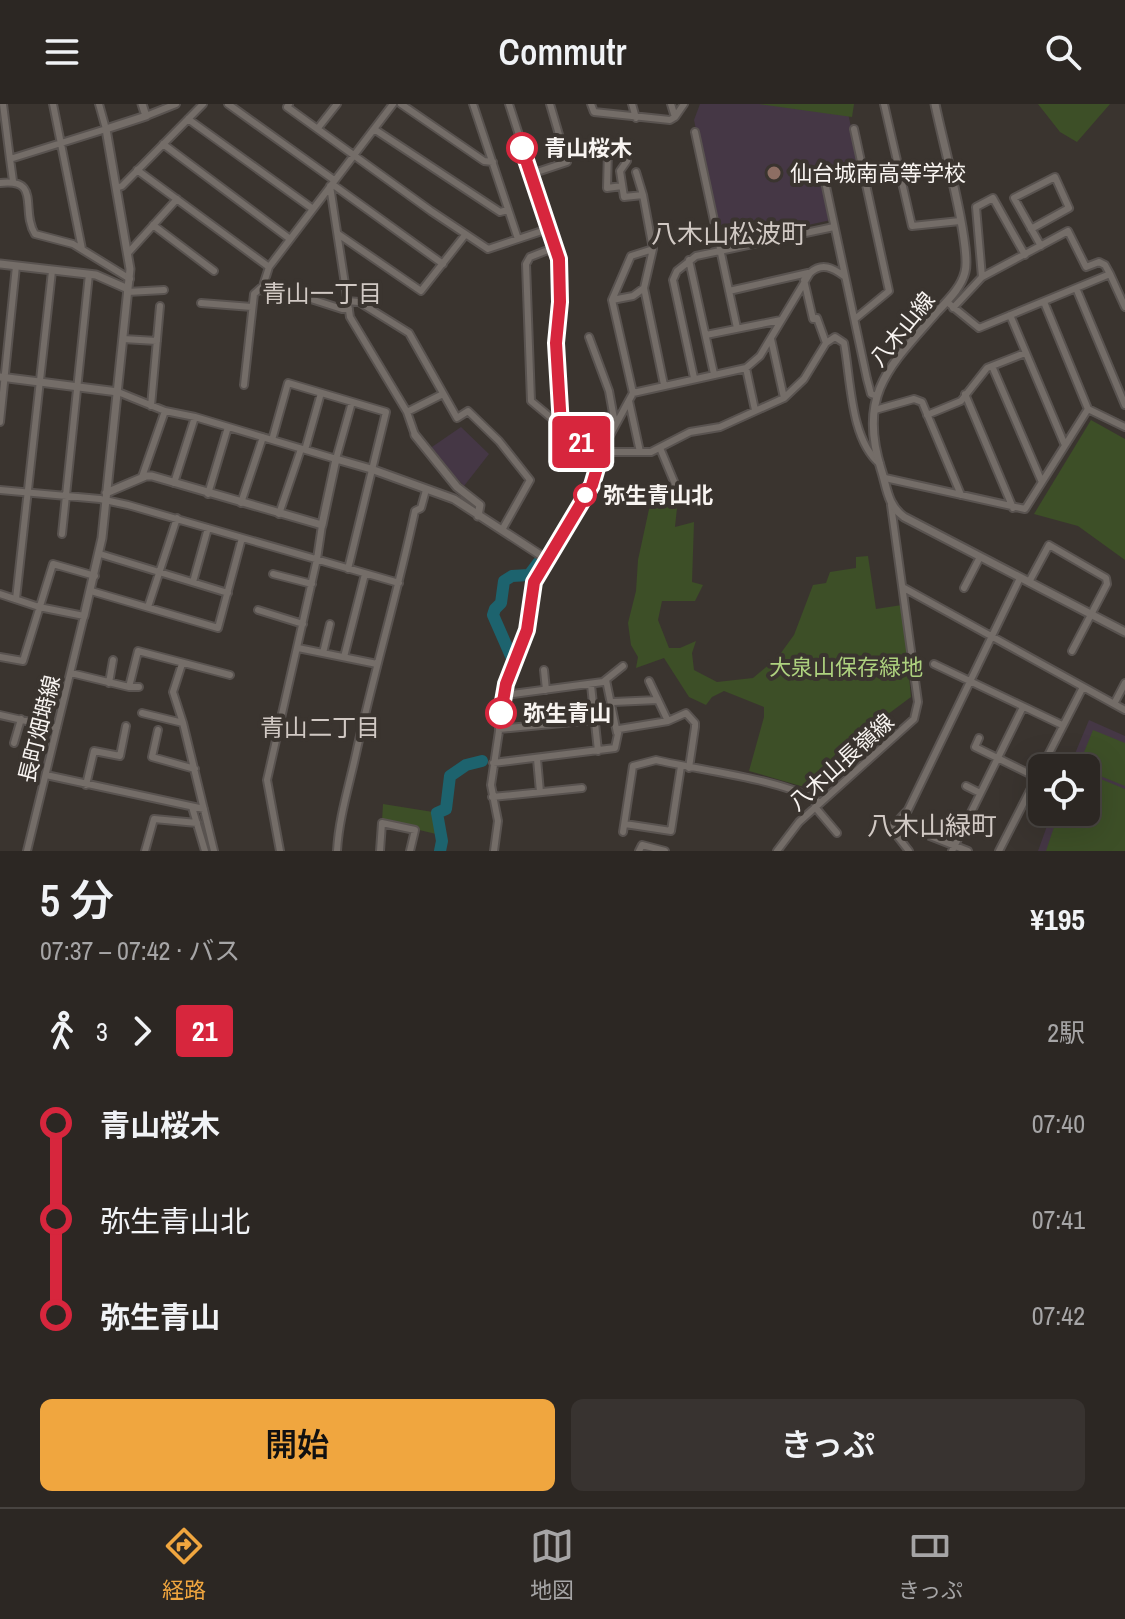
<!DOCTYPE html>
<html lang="ja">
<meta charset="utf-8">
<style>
body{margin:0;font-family:"Archivo Narrow","Noto Sans JP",sans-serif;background:#383330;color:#f1f3f6;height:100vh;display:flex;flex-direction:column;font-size:30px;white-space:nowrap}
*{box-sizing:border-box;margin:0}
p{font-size:26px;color:#a6a5a6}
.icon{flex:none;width:44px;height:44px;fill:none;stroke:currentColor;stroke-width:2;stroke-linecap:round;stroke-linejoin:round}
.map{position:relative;height:747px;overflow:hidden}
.drawer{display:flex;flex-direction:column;background:#2c2723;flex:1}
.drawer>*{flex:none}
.badge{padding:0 16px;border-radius:6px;font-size:28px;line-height:52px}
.tools{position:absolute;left:1028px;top:650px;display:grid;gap:16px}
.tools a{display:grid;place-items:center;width:72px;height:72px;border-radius:12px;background:#2c2723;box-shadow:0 8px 32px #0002,0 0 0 2px #484441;font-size:40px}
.map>.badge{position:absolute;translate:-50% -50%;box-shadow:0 0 0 4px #fff}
.legs{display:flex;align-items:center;gap:12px;height:88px;padding:0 40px;font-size:26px}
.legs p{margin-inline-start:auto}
.head{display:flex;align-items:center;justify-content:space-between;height:136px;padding:0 40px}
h1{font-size:44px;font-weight:600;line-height:60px}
.primary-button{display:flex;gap:16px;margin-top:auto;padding:16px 40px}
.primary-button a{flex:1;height:92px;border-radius:12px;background:#f0a63f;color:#111;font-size:32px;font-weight:600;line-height:92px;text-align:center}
.primary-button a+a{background:#383330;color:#f1f3f6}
ul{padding:0 40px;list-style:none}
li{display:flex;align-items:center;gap:28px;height:96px;font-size:30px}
li i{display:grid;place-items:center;width:12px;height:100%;margin:0 10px;background:currentColor}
li i::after{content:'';width:20px;height:20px;margin:-10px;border:6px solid;border-radius:50%;background:#2c2723}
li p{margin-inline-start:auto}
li:first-child i{background:linear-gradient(#0000 50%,currentColor 0)}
li:last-child i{background:linear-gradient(currentColor 50%,#0000 0)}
header{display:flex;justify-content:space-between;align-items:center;height:104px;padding:0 40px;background:#2c2723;font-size:36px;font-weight:600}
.tabs{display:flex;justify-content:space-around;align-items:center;height:112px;border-top:2px solid #484441;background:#2c2723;font-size:22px;color:#a6a5a6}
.tabs a{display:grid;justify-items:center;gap:4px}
.tabs .current{color:#f0a63f}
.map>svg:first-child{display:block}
.education{fill:#453745}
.green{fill:#3d4f27}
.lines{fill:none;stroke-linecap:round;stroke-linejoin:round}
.river{stroke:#1d636e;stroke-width:12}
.minor-casing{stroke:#595350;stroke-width:10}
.tertiary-casing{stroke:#595350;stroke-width:11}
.minor{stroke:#746d68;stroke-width:6}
.tertiary{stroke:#746d68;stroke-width:7}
.line-1-casing{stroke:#fff;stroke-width:18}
.line-1{stroke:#d7263d;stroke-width:12}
.stop-1-dot{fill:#fff;stroke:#d7263d;stroke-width:4}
.education-dot{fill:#8d6e63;stroke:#3a342f;stroke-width:3}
.labels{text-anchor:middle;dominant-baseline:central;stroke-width:8;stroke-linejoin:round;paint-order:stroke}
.stop-label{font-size:22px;font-weight:bold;fill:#f8f4f1;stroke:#3a342f;text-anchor:start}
.poi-label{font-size:22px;fill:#f8f4f1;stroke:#3a342f;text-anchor:start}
.street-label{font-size:22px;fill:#f8f4f1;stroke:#3a342f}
.park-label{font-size:22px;fill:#aed27f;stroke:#3a342f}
.neighbourhood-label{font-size:24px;fill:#d1c9c4;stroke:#3a342f}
.quarter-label{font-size:26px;fill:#d1c9c4;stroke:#3a342f}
</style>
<header><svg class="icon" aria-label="menu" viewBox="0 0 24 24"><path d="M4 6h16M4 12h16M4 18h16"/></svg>Commutr<svg class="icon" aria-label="search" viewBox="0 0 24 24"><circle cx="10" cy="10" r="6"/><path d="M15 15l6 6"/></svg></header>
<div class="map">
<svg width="1125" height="747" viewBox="0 0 1125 747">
<rect width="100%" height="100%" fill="#3a342f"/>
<path class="education" d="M700,0H846L860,65L822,74L831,116L720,140L694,16Z
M461,323L489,350L464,382L429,345Z
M1089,616L1125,632V747H1038L1052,708H1086V664H1069Z"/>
<path class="green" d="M759,0H854L852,13Z
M1038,0H1110L1077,38L1060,28Z
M1091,316L1125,335V456L1078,422L1034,410Z
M651,396L677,404L675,423L694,418L692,478L703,481L695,497H662L658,516L669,544H680L696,537L692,549L694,566L717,578L753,574L778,553L794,531L813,481L826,479L830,468L856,464V453L868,452L876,505L902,501L911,593L837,648L811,685L749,667L764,613V603L724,587L712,593L706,601L689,593L664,554L636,564L638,553L631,541L628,519L636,487L638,456Z
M1093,626L1125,639V682L1078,663Z
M1086,669L1125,685V747H1046L1059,708H1086Z
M383,700L433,708L436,730L382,717Z"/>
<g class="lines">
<path class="river" d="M511,552L493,511L495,505L501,499L504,477L512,472L529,471L538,459
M440,747L442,737L437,709L446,705L450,672L466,661L482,657"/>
<defs>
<path id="minor" d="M3,0L10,55L106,25L99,0
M53,0L82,145
M228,0L334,76
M289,0L287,3L431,107L488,145L548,125
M401,0L484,57L493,58
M473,0L518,135
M509,0L559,155L560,198L556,239L561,322L582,339L603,344L633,289L746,264L760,252L810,169C822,158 833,164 844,172
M591,0L594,8L670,16L675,13L671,0
M632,0L636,14
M884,0L912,122L960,117
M146,12L176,0
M675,13L684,0
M188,15L313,105
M318,24L337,0
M374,25L500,108L508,106
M854,25L889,187L855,215
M695,28L737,224
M163,40L290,135
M608,45L607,84L622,82
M10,55L13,77
M627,57L620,67L624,93L643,91L653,145L644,184L664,281
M137,66L269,163
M636,68L643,91
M531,70L567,58L550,0
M824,73L867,275L871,290L877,292
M0,79C42,74 20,106 35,130L73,140L130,175
M332,80L443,160
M330,82L350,213L407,308L415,331
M116,84L122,82L203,0
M153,121L214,167
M1031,125L1069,104L1055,73L1014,94L1041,142
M338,130L421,187L465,131
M553,144L530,153L526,160L531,297L561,322
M128,149L177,95
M689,156L714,270
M982,173L1068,127L1086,163L1099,158L1105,161L1110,170
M804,176L813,215L817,214L826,239
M1076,184L1125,301
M260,186L286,187L342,205H349
M729,187L808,169
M127,188L164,186
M612,196L633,192L644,184
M347,197L359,198L409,229L457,314L468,307L499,337L530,376L502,426
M947,198L979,224L1110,170L1125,203
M1044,198L1088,305
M201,199L252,203
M953,204L982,173L976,103L993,94L1025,151
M1010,211L1064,339
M706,231L781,216
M589,233L609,287L615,320
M123,235L157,237
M771,235L784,294
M992,262L1041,376
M746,264L755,306
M694,274L673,176L677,167L696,152L834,123
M244,281L254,190L263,182L269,163L393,0
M118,288L165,307L195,313L336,355L352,298
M633,289L612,196L631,152L653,145
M965,290L1013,404
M629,297L640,348
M151,302L160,202
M875,306L914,295L922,298L961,391
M407,308L443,290
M927,311L961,297L987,264L1025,249
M0,318L16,162
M272,336L288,279L386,308L348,465
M660,344L675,380
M305,346L321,289
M602,348H651L690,328L720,323L784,294L804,275L826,239L835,233L844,239C851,276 850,335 880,360
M142,373L165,307
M885,374L1025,405L1088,305L1125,323
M174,379L195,313
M0,386L100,395L128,401L399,479
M208,390L228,323
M241,399L263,333
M279,410L301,345
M62,430L89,170
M100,450L228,489
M273,470L312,480
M193,478L208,424
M1029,478L1049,441L1106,474L1107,480L1072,547
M904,484L1125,606
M964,484L980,453
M91,487L218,524L242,434
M0,490L39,503L84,512L27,747
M16,495L52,167
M148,503L177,414
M258,506L303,520
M298,544L377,560
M323,549L330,520
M0,553L23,557L53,460L95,472
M344,553L365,470
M182,560L173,588L183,619L214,747
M934,560L1062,621
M544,566L546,586
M71,569L129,583H139
M606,576L617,629
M649,577L668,617
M109,579L113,556
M591,581L598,647
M129,583L138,547L230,571
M505,591L603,578L623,562
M613,598L658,596
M1114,600L1125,579
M142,609L183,619
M0,611L57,624
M499,625L593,616
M158,626L152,653L195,665
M979,634L975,643L1036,673
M14,639L21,615
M537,655L540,688
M493,659L615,644L619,625L668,617L686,609L695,619V623L689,664
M46,671L204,705
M86,681L94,647L120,652L126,622
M966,682L980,689
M492,693L582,684
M192,703L205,747
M815,703L837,729
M625,720L671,727L681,662
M623,728L633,662L656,656C698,666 788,676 820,699
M925,730L968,747
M145,747L154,715L197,719
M280,747L267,676L317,455L322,421
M337,747C339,712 350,679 357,645C375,565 398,487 415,407L421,404L426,386
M380,747L382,719L415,726L410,747
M494,747L498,717L491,681L506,580L527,526L534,478L548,456
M639,747L642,741L665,747
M777,747L799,718L914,615L918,598L891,401
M909,747L891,724L908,706L1020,474
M952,747L1023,603
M999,747L1083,583"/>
<path id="tertiary" d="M935,0C941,31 972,144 965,168C961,184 948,196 937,208C891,261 857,289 881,365C887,383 887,401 904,413L1125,528
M0,160L96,171L128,185
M0,273L118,288
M415,331L457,383L480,401L478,412
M106,389L146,372H152L322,421L336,355L371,365L454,395L548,456L592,381L603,344
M84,512L102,434L130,165L106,25L146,12L142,0"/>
</defs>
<use href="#minor" class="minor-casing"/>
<use href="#tertiary" class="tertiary-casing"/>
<use href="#minor" class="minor"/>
<use href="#tertiary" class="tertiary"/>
</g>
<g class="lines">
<defs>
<path id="line-1" d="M501,609L506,580L527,526L534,478L592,381L603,344L582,339L561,322L556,239L560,198L559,155L522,44"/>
</defs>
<use href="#line-1" class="line-1-casing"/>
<use href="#line-1" class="line-1"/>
</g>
<g class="stop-1-dot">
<circle cx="522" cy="44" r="14"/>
<circle cx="585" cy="391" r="10"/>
<circle cx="501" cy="609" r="14"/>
</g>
<circle class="education-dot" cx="774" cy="69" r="8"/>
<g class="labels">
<g class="stop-label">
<text x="544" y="44">青山桜木</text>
<text x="603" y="391">弥生青山北</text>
<text x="523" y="609">弥生青山</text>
</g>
<g class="poi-label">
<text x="790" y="69">仙台城南高等学校</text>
</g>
<g class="street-label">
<text transform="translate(902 225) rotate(-51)">八木山線</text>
<text transform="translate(39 625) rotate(-76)">長町畑塒線</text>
<text transform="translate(841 658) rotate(-42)">八木山長嶺線</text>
</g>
<g class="park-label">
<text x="846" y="563">大泉山保存緑地</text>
</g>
<g class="neighbourhood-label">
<text x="322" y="189">青山一丁目</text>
<text x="320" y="623">青山二丁目</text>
</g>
<g class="quarter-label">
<text x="729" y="129">八木山松波町</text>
<text x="932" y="721">八木山緑町</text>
</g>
</g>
</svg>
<div class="tools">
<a><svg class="icon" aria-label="locate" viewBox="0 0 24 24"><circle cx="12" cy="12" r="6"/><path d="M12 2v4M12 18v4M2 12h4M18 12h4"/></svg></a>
</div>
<b class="badge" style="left:581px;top:338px;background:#d7263d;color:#fff">21</b>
</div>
<section class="drawer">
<div class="head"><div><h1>5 分</h1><p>07:37 – 07:42 · バス</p></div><b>¥195</b></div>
<div class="legs"><svg class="icon" aria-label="walk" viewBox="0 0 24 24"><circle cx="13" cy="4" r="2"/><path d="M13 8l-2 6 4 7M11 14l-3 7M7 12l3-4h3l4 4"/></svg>3<svg class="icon" aria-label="forward" viewBox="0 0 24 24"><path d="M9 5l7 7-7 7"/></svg><b class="badge" style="background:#d7263d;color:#fff">21</b><p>2駅</p></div>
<ul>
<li><i style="color:#d7263d"></i><b>青山桜木</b><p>07:40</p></li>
<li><i style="color:#d7263d"></i><span>弥生青山北</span><p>07:41</p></li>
<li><i style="color:#d7263d"></i><b>弥生青山</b><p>07:42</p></li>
</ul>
<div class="primary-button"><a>開始</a><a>きっぷ</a></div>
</section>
<nav class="tabs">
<a class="current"><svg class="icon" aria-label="directions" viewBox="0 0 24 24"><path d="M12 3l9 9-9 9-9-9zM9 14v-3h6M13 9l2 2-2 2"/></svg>経路</a>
<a><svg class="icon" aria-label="map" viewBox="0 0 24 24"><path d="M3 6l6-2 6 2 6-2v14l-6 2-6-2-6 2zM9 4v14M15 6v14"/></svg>地図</a>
<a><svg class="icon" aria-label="tickets" viewBox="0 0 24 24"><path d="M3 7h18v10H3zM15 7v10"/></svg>きっぷ</a>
</nav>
